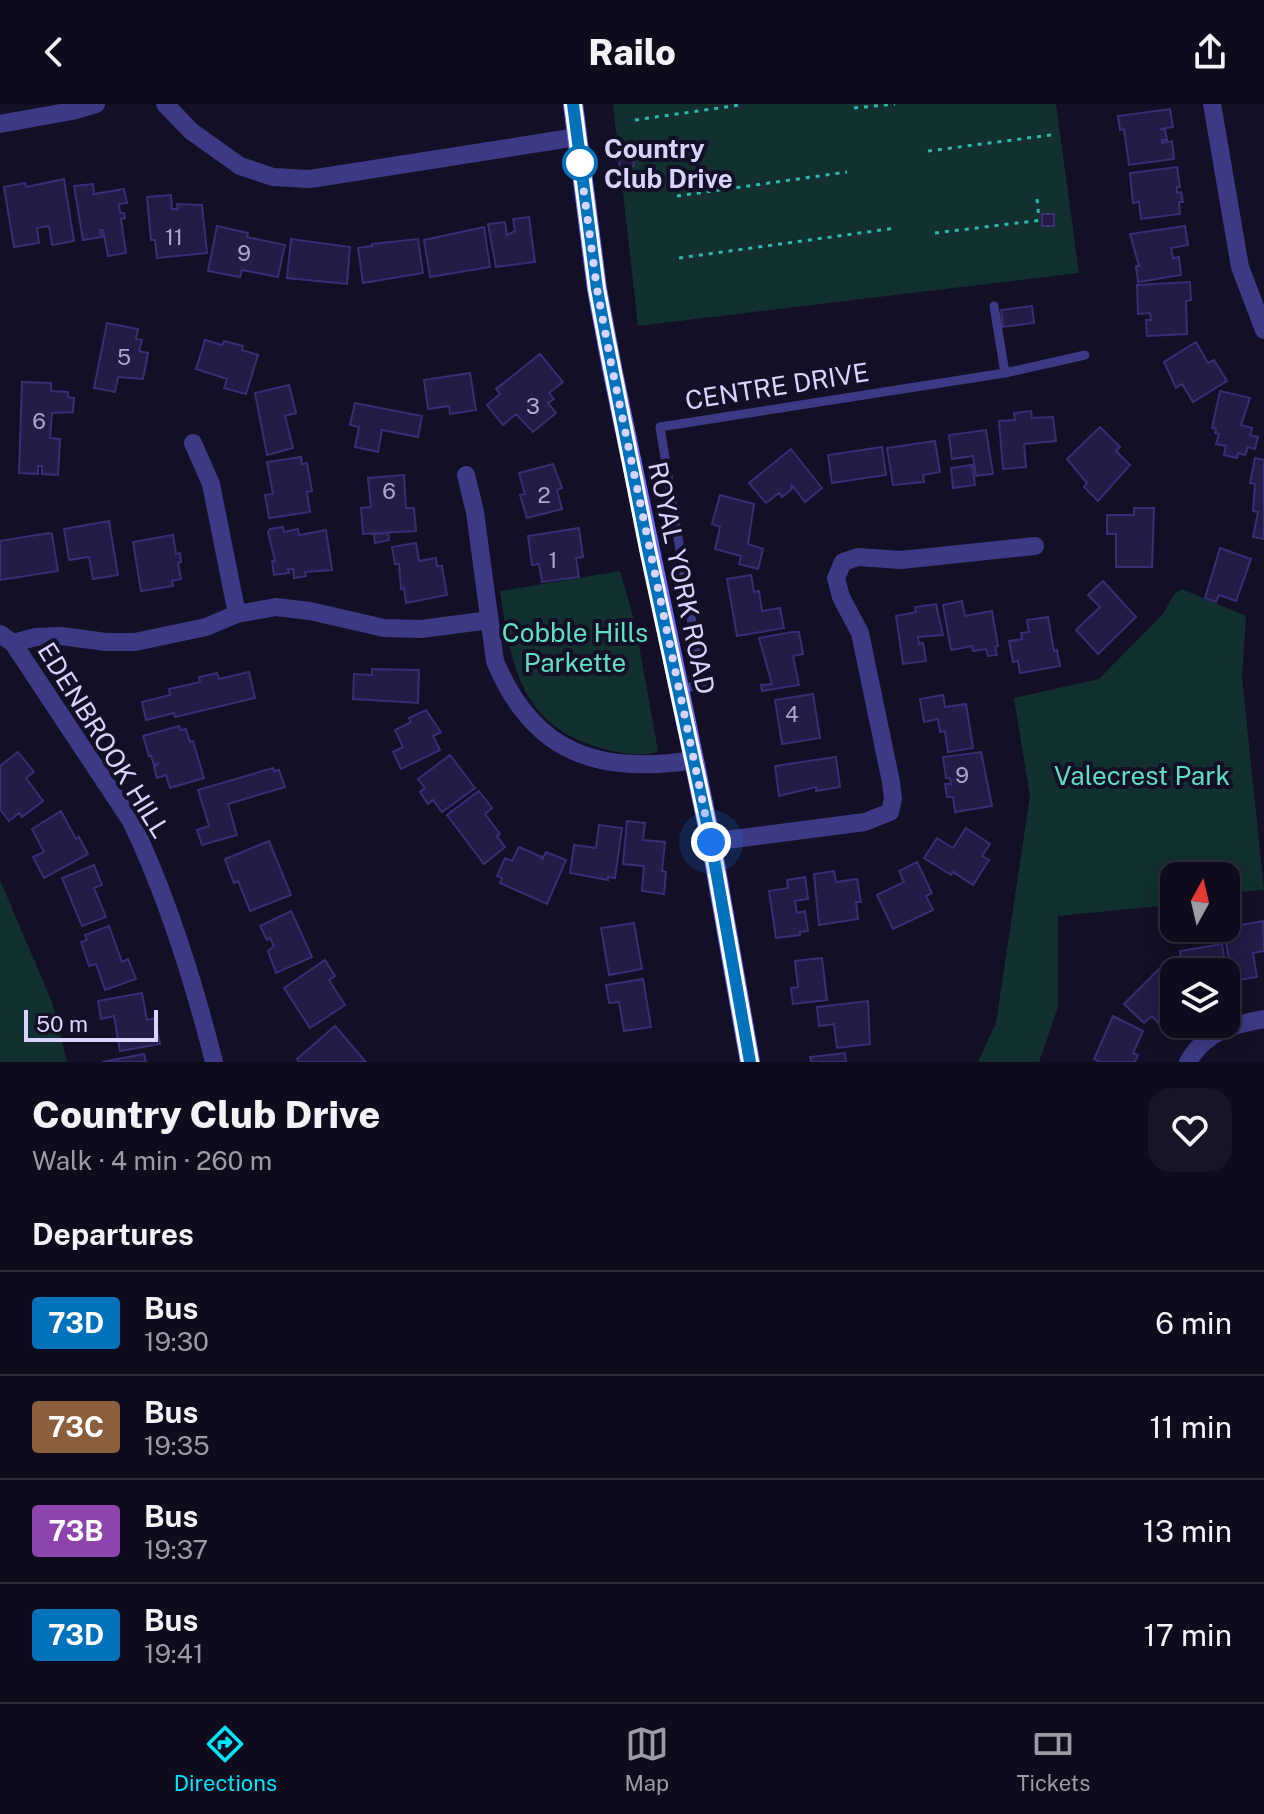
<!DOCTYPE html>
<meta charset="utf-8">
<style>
body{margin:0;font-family:"Public Sans",sans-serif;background:#171425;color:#f1f3f6;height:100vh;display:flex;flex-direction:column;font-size:30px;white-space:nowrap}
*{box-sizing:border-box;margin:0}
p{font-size:26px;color:#9b9ba3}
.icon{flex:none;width:44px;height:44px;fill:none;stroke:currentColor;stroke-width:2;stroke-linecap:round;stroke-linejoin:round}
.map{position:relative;height:958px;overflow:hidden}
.panel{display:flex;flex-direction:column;background:#0e0b1c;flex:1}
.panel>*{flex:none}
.badge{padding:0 16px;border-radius:6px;font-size:28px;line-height:52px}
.needle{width:52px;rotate:8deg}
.buttons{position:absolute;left:1160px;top:758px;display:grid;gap:16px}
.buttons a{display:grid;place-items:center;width:80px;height:80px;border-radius:16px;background:#0e0b1c;box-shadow:0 4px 20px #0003,0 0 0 2px #2e2b3b;font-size:40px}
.scale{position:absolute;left:24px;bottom:20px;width:134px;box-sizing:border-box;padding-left:8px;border:4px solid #d9d4ff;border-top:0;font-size:22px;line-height:28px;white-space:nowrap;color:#d9d4ff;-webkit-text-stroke:6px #130f26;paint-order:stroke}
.you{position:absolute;width:40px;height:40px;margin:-20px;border:6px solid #fff;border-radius:50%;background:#1a73e8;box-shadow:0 0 0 12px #1a73e833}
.map>.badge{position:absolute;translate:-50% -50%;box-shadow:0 0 0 4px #fff}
h2{padding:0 32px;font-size:30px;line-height:72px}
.round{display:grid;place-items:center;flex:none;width:84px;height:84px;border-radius:24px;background:#171425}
.overview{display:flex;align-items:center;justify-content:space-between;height:136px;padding:0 32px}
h1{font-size:38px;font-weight:800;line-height:60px}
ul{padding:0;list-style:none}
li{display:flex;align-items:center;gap:24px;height:104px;padding:0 32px;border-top:2px solid #2e2b3b}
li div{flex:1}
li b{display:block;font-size:30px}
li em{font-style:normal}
li .badge{min-width:88px;font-weight:700;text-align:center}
header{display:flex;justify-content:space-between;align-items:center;height:104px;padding:0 32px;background:#0e0b1c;font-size:36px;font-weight:800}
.tabs{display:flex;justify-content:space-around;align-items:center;height:112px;border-top:2px solid #2e2b3b;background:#0e0b1c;font-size:22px;color:#9b9ba3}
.tabs a{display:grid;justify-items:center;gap:4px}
.tabs .current{color:#00e5ff}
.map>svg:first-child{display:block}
.green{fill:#12302f}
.building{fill:#241b47;stroke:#3b2d73;stroke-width:2}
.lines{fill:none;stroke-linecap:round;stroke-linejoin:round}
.path{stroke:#2fb8b0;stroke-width:3;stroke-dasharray:4 6;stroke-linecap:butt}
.lane{stroke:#3d3a85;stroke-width:9}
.street{stroke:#3d3a85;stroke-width:18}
.secondary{stroke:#6f6bff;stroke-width:20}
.line-casing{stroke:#fff;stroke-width:18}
.line{stroke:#0072bc;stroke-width:12}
.walk{stroke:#d9d4ff;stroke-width:8;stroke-dasharray:0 14.4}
.stop-dot{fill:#fff;stroke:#0072bc;stroke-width:4}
.labels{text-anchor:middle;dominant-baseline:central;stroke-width:8;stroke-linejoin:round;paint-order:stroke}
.number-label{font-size:22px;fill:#aca6d1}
.stop-label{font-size:26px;font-weight:bold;fill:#d9d4ff;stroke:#130f26;text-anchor:start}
.street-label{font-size:26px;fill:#d9d4ff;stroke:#130f26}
.park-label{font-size:26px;fill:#5fe0c0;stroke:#130f26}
</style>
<header><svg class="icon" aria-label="back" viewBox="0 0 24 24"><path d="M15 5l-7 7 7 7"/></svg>Railo<svg class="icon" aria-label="share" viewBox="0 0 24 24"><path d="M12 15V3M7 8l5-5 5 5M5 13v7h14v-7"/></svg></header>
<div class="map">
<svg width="1264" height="958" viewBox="0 0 1264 958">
<rect width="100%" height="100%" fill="#130f26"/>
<path class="green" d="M613,0H1056L1079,169L638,222Z
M620,467L635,519L658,647C644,654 619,649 604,645C520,623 511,561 500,487Z
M1182,485L1246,512L1242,573L1264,786L1226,789V772H1174V798L1160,802L1058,812V903L1039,958H978L996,919L1030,692L1014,594L1099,575L1163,510L1174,490Z
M0,776L52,898L67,958H0Z"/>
<path class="building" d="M1170,5L1173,23L1160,25L1165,26L1167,36H1162V39L1172,37L1174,55L1129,61L1124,25L1120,26L1118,12Z
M632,48L634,62L620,64L618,50Z
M1177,63L1180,83H1177V89L1181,88L1183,98H1179L1180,110L1141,115L1139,98L1133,99L1130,69Z
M64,75L74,137L52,141L49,122L37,124L39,139L14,143L4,83L25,79L26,83Z
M93,80L94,90L124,85L127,99L119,100L120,109H124L125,114L121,115L126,149L108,152L103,126H100L102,133L83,136L74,82Z
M171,91L172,105H178L177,100L202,101L207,149L157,154L155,136H151L147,93Z
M1042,110H1054V122H1042Z
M529,113L535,158L496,163L488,120L505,118L507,131L515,127L513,115Z
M217,122L248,129L247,133L285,141L278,173L242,166L240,173L208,167Z
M1185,122L1188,141L1171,144L1173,154L1179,153L1181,171L1138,178L1136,162H1139L1130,130Z
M484,123L490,163L430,173L424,136Z
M291,135L350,143L347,180L287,174Z
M418,135L423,169L363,179L358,144L372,142V140Z
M1190,178L1191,196L1186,197L1187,230L1147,232L1146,216H1151L1150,209L1138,210L1137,181Z
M1032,202L1034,219L1003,223L1001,206Z
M107,219L138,225L136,235L142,236L139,247L148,249L143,275L118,273L115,288L94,284Z
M205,236L222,241L224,237L243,242L242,246L258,251L246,290L224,284L227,275L196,265Z
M1196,238L1208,259L1214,256L1227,277L1193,298L1182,280L1176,284L1164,258Z
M540,250L563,278L549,289L554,295L548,299L556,309L533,328L516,310L503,321L487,301L500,290L496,285Z
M470,269L476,306L450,310L449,302L428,305L424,276Z
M22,278L51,279V287L68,288V293L74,294L73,308L52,309L50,334L60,335L58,371L42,370V362H38V370L19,369Z
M289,281L296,309L285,312L293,344L267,351L255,289Z
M1220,287L1250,294L1241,321L1252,324L1250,331L1258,333L1255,345L1248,343L1245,351L1238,349L1237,354L1224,351L1226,342L1216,340L1219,330L1215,329L1216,325L1212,324Z
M355,299L422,312L418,333L382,326L378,348L355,343L359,323L350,321Z
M1031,307L1032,314L1053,313L1056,337L1024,340L1026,363L1003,365L999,317L1015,316L1014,309Z
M1100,323L1120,343L1116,347L1130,361L1098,397L1084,383L1087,379L1067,355Z
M986,326L993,370L976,372L973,352L952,355L949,331Z
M935,337L940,368L923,371L924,378L893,381L887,344Z
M882,343L886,371L832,379L828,351Z
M791,345L822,384L805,398L791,380L792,385L782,393L779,389L766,399L749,379Z
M301,353L302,360L307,359L312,387L307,388L310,408L269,414L265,391L273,390L267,358Z
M1255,354L1264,356V435L1253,433L1258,408L1253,407L1255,380L1250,379Z
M553,360L562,384L557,386L562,405L527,414L520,391L525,390L519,369Z
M972,361L975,381L953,384L951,364Z
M404,371L406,404H414L416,427L363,430L361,404L371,403L368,374Z
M720,391L754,400L748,440L763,445L758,465L739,460L741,452L715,445L720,423L712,420Z
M1134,404H1154L1152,463H1116V430H1107V411H1134Z
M109,417L118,471L93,475L89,453L69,456L64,425Z
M283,423L284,428L298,425L299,431L326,426L332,466L305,468L306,472L294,474L293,465H288L289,469L274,471L272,457H275L268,428L270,425Z
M579,424L583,453L576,454L579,473L542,478L539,460L532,461L528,432Z
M49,429L52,430L58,467L0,476V437Z
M388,429L389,436L375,439L374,430Z
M173,431L176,450L180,449L181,458L178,459L181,475L172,477L173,482L141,487L133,438Z
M416,439L419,457L436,454L437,462H442L447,491L406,499L404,484L401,485L399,460H395L392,443Z
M1220,444L1251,455L1236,497L1219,491L1216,498L1205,494Z
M751,471L754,488L759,487L762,507L780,504L784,524L737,532L727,475Z
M1103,477L1136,513L1098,550L1076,526L1100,503L1088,491Z
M962,497L965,512L992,507L998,542L995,543L997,551L988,552L986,545L973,547L972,542L951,546L943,501Z
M936,500L943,531L918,533L919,540L923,539L926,557L903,560L896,512L916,508L915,503Z
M1048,513L1054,547L1057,546L1060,562L1020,569L1018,557L1013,558L1009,537L1022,535L1021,529L1029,528L1027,516Z
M792,528H799L803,550L793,552L799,581L762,587L761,581L772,580L759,534Z
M372,565L419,566L418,599L353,595L354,570L372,571Z
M249,568L255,594L175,613L174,609L146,616L142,598L170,591L169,585L200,578L199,573L217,569L219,575Z
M813,590L820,634L782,640L775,596Z
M943,591L945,603L966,600L973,644L948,648L945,627L940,628L938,615L924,618L920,595Z
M426,606L441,628L433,632L440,646L401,665L393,648L403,643L395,626L411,618L409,614Z
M179,622L181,626L186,625L190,638L193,637L204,674L170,684L166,671L157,674L154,663L159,659L154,661L151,652H149L143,632Z
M18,648L34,668L26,674L43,697L22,713L19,709L9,717L0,705V662Z
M981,648L992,702L955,708L953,693H947L945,680H951L950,674H946L943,653Z
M450,651L475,684L442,708L433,696L428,700L420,688L425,684L418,675Z
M836,653L840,683L816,687V683L779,692L775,662Z
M273,664L274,667L279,666L285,683L228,700L237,731L202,741L197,726L209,722L198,686Z
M479,687L492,704L485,710L500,730L497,732L505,743L484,760L447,711Z
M61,707L76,735L79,733L88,750L44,774L33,753L44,748L32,725Z
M627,717L645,719L643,736L665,738L662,767L666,768L664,790L642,787L644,762L623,760Z
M599,721L622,724L615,774L608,773V776L570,769L574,741L596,744Z
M966,724L990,740L982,752L989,756L973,781L953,768L951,771L924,754L937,734L953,744Z
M269,737L291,791L250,807L238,777L234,779L225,755Z
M519,743L542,753V756L546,748L566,756L547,800L500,779L502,774L497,772L505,754L512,757Z
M917,758L932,789L926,792L933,806L893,825L877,791L904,778L899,767Z
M94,761L102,781L94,784L106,813L82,822L62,774Z
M834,767L836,778L857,775L861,798H856L858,815L819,821L814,770Z
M805,773L808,795L795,797L797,809L805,807L808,827L800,828V831L776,834L769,787L788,784L787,776Z
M291,807L312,853L276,869L268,847L274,842L270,834L267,836L260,822Z
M1263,817L1264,847L1253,849L1257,873L1232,877L1224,824Z
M634,819L642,865L609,871L601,824Z
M109,822L122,858L128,855L136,875L105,886L96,860L89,862L81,838L87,836L85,831Z
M1222,840L1228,877H1226V868H1183L1180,847Z
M822,854L827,896L793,900L791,884L798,883L795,857Z
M325,856L335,872L329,876L345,901L310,924L284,884Z
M1159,865L1174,880V907L1160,921L1152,912L1144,919L1124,900Z
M643,875L651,923L624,927L619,898L609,899L606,881Z
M142,889L147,916L155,914L160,940L120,947L114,912L101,915L98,897Z
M868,897L870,940L837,944L834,920L819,922L817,903Z
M1113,912L1143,927L1133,949L1138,951L1135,958H1100L1094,955Z
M335,922L366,958H299L297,955Z
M845,949L846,958H811L810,953Z
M144,950L146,958H102Z"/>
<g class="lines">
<path class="path" d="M854,4L895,0
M635,16L740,1
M928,47L1051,31
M677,92L847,68
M1037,95L1039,115
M935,129L1042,116
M679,154L896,124"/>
<path class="lane" d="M994,202L1005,269
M679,585L702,581L660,323L1005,269L1085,251"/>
<path class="street" d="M165,0L191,27L240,62L273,73L310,75L577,33
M1212,0L1240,163L1264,226
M0,20L72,7L96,0
M193,339L211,380L237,510
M466,371L475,408L495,557C533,650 600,671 694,656
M0,530L13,539L131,717C168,794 193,875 214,958
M13,539L36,533L61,532L106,538H135L206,523L237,510L276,503L310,507L384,524L421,525L490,516
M711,738L865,718L890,708L893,695L891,678L860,529L841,493L836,474L843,458L858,453L901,456L1035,442
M1188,958C1206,927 1231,921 1264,915"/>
<path class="secondary" d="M573,0L597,185L612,264L711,738L750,958"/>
</g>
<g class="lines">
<defs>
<path id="line" d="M573,0L597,185L607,238L648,445L711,738L750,958"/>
</defs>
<use href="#line" class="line-casing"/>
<use href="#line" class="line"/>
<path class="walk" d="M580,59L597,185L612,264L711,738"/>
</g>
<circle class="stop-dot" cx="580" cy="59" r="16"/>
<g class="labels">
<g class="number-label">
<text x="174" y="133">11</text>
<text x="244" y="149">9</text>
<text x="124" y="253">5</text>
<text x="533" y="302">3</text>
<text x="39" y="317">6</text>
<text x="389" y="387">6</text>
<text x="544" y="391">2</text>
<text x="553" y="456">1</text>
<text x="792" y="610">4</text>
<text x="962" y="671">9</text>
</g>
<g class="stop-label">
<text x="604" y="44">Country<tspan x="604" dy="30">Club Drive</tspan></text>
</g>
<g class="street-label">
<text transform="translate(777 282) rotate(-9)">CENTRE DRIVE</text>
<text transform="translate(682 474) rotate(78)">ROYAL YORK ROAD</text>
<text transform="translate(104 636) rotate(58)">EDENBROOK HILL</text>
</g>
<g class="park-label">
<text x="575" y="528">Cobble Hills<tspan x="575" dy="30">Parkette</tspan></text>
<text x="1142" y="671">Valecrest Park</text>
</g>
</g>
</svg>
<div class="buttons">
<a><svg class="needle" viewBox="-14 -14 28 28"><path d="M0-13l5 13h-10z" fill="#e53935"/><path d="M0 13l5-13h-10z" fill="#9b9ba3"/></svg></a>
<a><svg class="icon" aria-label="layers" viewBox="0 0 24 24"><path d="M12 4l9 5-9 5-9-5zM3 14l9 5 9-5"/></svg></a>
</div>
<div class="scale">50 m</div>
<div class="you" style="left:711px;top:738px"></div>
</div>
<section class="panel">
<div class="overview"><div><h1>Country Club Drive</h1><p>Walk · 4 min · 260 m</p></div><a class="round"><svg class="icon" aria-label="heart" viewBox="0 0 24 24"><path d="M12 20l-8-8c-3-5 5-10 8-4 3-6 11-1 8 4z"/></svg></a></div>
<h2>Departures</h2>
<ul>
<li><span class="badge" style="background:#0072bc;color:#fff">73D</span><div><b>Bus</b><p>19:30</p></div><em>6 min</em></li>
<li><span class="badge" style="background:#8b5e3c;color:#fff">73C</span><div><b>Bus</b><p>19:35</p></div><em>11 min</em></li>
<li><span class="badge" style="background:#8e44ad;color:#fff">73B</span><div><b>Bus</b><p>19:37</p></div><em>13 min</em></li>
<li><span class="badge" style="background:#0072bc;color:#fff">73D</span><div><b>Bus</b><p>19:41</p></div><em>17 min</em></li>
</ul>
</section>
<nav class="tabs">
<a class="current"><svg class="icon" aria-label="directions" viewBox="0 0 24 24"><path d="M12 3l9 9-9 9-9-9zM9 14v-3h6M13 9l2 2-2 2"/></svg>Directions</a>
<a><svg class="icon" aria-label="map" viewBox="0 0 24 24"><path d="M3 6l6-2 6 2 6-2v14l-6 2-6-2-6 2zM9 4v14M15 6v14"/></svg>Map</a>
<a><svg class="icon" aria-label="tickets" viewBox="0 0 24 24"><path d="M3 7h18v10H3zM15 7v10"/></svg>Tickets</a>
</nav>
